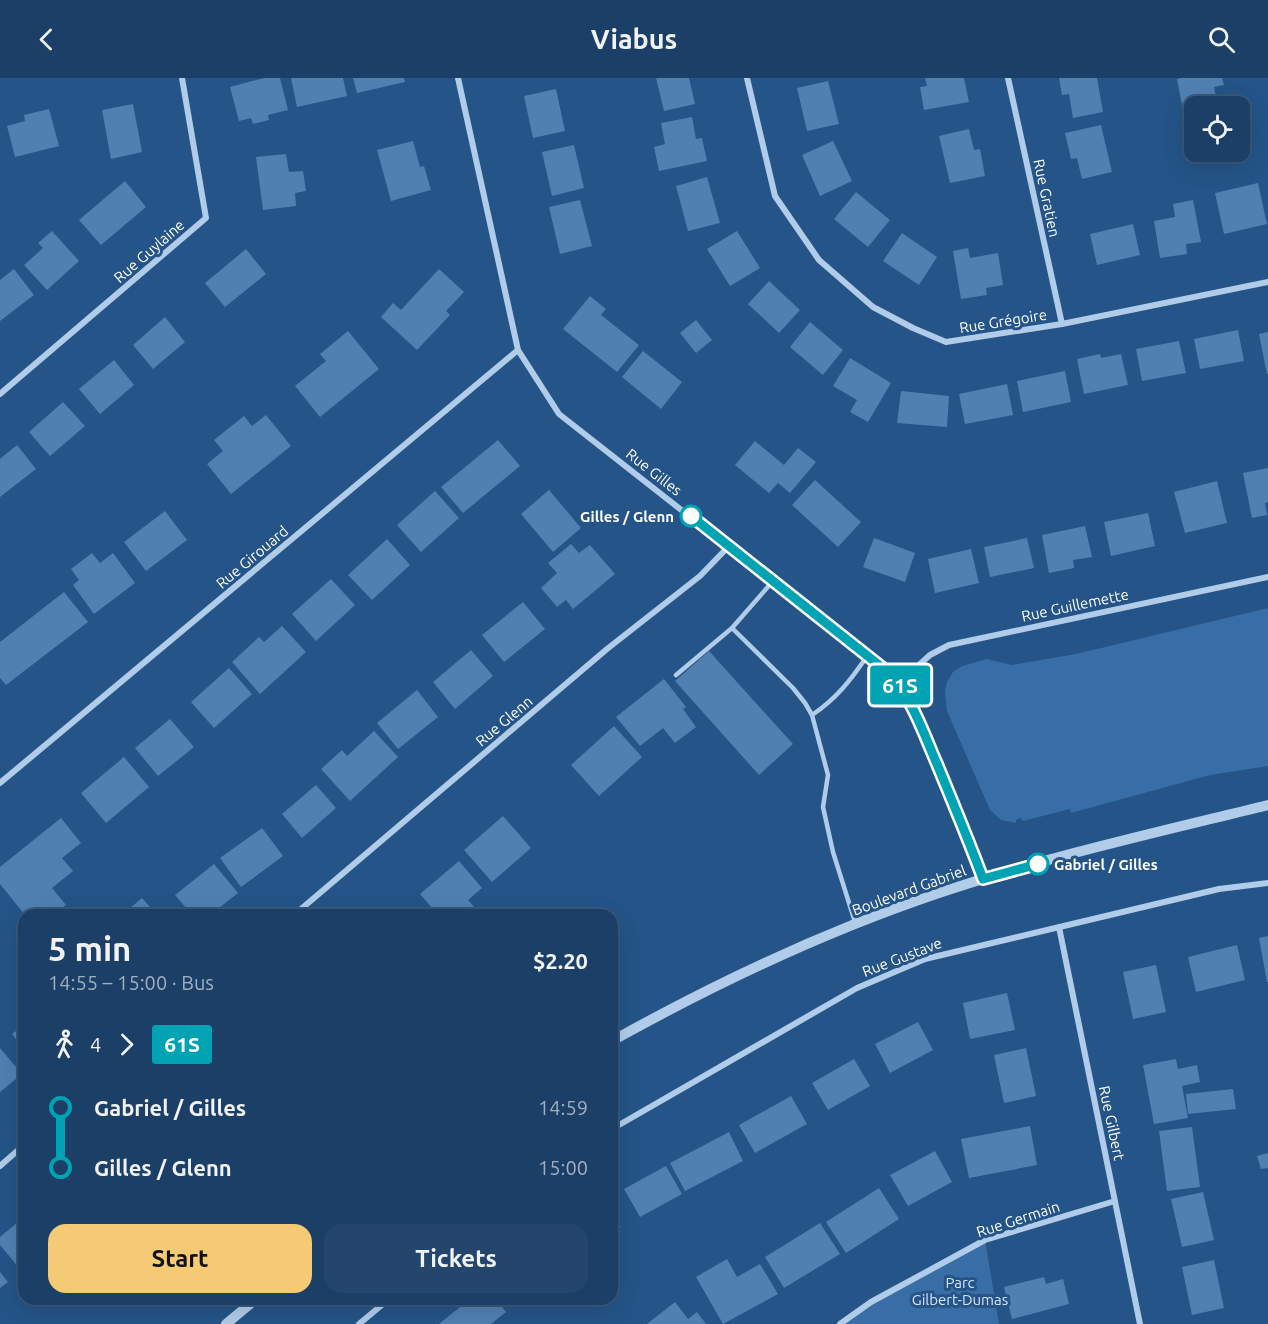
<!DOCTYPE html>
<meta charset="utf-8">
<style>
body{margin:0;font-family:Ubuntu,sans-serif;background:#24466c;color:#f1f3f6;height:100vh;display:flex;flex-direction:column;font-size:22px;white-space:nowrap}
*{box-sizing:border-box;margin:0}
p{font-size:20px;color:#a0afbf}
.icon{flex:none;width:33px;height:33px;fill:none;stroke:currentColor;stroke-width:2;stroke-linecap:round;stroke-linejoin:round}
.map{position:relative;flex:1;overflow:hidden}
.details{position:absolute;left:18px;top:831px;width:600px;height:396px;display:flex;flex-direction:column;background:#1b3f66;border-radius:18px;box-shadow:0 6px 24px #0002,0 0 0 2px #39587a}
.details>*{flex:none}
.badge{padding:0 12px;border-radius:4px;font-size:21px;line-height:39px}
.buttons{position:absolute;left:1184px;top:18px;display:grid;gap:12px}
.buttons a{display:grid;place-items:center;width:66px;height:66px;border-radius:12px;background:#1b3f66;box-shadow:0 6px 24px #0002,0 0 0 2px #39587a;font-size:30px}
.map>.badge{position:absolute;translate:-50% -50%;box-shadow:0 0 0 3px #fff}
.legs{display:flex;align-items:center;gap:9px;height:66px;padding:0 30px;font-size:20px}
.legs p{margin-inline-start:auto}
.summary{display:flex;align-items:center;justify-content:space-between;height:102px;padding:0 30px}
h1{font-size:33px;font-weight:700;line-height:45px}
.button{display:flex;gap:12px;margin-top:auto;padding:12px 30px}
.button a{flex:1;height:69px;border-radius:18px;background:#f4ca74;color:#111;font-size:24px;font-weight:700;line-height:69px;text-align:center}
.button a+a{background:#24466c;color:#f1f3f6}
ul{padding:0 30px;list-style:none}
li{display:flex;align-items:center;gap:21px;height:60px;font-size:22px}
li i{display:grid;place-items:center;width:9px;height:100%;margin:0 8px;background:currentColor}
li i::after{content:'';width:15px;height:15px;margin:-8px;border:4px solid;border-radius:50%;background:#1b3f66}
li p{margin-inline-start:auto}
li:first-child i{background:linear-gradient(#0000 50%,currentColor 0)}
li:last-child i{background:linear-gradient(currentColor 50%,#0000 0)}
header{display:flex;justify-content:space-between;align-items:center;height:78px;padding:0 30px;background:#1b3f66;font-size:27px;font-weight:700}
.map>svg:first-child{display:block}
.green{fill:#386ea5}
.building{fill:#5080b2}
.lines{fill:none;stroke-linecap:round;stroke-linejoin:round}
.service{stroke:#b0cce9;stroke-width:4.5}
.minor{stroke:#b0cce9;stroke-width:6}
.tertiary{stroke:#b0cce9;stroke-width:10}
.line-1-casing{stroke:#fff;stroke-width:14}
.line-1{stroke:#00a3b4;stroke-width:9}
.stop-1-dot{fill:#fff;stroke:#00a3b4;stroke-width:3}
.labels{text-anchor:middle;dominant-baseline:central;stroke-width:6;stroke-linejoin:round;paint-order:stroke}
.street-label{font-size:15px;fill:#fff;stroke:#245488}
.stop-label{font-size:15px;font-weight:bold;fill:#fff;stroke:#245488;text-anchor:end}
.park-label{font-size:15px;fill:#d4e5f7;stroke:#245488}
</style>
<header><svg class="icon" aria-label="back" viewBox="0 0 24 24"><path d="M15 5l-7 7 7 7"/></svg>Viabus<svg class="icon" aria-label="search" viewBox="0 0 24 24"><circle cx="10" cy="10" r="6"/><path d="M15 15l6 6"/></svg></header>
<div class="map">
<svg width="1268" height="1246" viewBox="0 0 1268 1246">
<rect width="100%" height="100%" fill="#245488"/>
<path class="green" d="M1268,530V688L1210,697L1071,735L1070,731L1023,743L1021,740L1016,742V745L1001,742L990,732L947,633L945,613L947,604L953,594L962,588L987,581L1012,587L1076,576Z
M985,1162L999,1246H840L871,1224Z"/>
<path class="building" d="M264,0H280L288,32L268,37L269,42L253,46L251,40L239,43L230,9Z
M291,0H343L347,18L297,29Z
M353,0H404L405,4L357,15Z
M656,0H689L695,26L664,33Z
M925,0H964L969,24L924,32L920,9L927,8Z
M1059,0H1097L1103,34L1073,40L1069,16L1062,17Z
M1181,0H1222L1224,7L1214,9L1218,28H1194V74L1216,75L1192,79L1177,1Z
M828,3L839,46L807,53L797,10Z
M556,11L565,53L533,60L524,18Z
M133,26L142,74L111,81L102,32Z
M49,31L59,68L15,79L7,48L25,43L24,37Z
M692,39L696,61L702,60L707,83L659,93L654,69L665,66L661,45Z
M1101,47L1112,94L1082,101L1077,80L1071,81L1065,55Z
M969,51L974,72L980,71L985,98L950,105L939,58Z
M413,63L420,89L424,88L431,112L391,123L377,72Z
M833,63L852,103L820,118L802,77Z
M574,67L584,110L552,118L542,74Z
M286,76L289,94L303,93L306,113L295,115L296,128L263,132L256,79Z
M707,99L720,145L688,153L676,108Z
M125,103L146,129L101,167L79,142Z
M1258,105L1267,146L1224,156L1215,115Z
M856,114L890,142L868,169L834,141Z
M580,122L592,168L560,176L549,129Z
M1193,122L1201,164L1186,166L1187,176L1160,180L1154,143L1175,139L1173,126Z
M1133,146L1140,177L1097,187L1090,156Z
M52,153L79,183L47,212L24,187L43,170L38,165Z
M737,153L760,190L730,208L707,171Z
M902,155L937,179L919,207L883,183Z
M968,170L970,180L998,175L1003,207L986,210L987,217L961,221L953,173Z
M246,171L266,196L225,229L205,205Z
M14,191L34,217L0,243V202Z
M439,191L464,214L446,233L450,237L417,272L381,239L393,225L401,232Z
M769,203L800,232L779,255L748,226Z
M590,218L606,231L601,237L639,267L617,294L563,251Z
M165,239L185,264L153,291L133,267Z
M696,242L712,262L696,275L680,255Z
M810,244L843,272L823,297L790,269Z
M1238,252L1244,283L1200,291L1194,261Z
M348,253L379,291L320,339L295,308L326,283L320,276Z
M1268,254V295L1267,296L1259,256Z
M1179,263L1186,295L1142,303L1136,271Z
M643,273L682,304L661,331L622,299Z
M1100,276L1101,280L1121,276L1128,307L1084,316L1077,281Z
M850,280L891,305L868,344L850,334L857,322L833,308Z
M114,282L134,307L100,336L79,311Z
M1065,293L1071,324L1023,334L1017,303Z
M1007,306L1013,337L965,346L959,316Z
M901,313L949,318L947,349L897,345Z
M63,324L85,348L50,378L29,354Z
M266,337L291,368L231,416L207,386L223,373L214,362L244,338L252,348Z
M498,362L520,388L463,435L441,409Z
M755,363L784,387L798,370L816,384L790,415L778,405L769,415L735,387Z
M17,367L36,391L0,419V381Z
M1268,390V424L1265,425L1267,437L1252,440L1243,395Z
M815,402L861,444L838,469L792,427Z
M1217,403L1227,445L1185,455L1174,414Z
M549,412L581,450L553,474L521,436Z
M435,413L459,440L421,474L397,447Z
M165,433L187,462L146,493L124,464Z
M1148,435L1155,468L1111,478L1104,444Z
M1085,448L1092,479L1073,482L1074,490L1049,495L1042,457Z
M874,460L915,475L905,504L863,489Z
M1027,460L1034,490L990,499L984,469Z
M387,461L410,487L372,522L348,497Z
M571,466L579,475L590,467L615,496L573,531L566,522L557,529L541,510L557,495L548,485Z
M971,471L979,505L935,515L928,481Z
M92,475L100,485L113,475L135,505L94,536L73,507L79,502L71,491Z
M331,501L355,527L316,563L292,536Z
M64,514L88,544L6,607L0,600V564Z
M523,524L545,551L504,584L482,557Z
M282,548L306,574L260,616L232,584L259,559L264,564Z
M471,572L493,598L455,631L433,604Z
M709,573L793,666L759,697L675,603Z
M229,590L252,616L214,650L191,624Z
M664,601L686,629L683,631L696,649L675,665L663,650L640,668L616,639Z
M417,612L438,639L398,671L377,645Z
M170,641L194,669L158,698L135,670Z
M614,648L642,679L599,718L571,687Z
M374,653L398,679L350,723L321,691L342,672L347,678Z
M124,679L149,709L106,745L81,715Z
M316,707L336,730L302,760L282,736Z
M503,738L531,770L492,804L464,772Z
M61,740L81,765L62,780L73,793L52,810L66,827L53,837H25L0,806V789Z
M262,750L283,778L241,809L220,780Z
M459,783L482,810L468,822L476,831L470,837H438L420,816Z
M214,786L238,815L210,837H192L175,817Z
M142,820L157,837H122Z
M1268,858V904H1267L1259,860Z
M1237,867L1245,902L1196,914L1188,879Z
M1156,887L1166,934L1133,941L1123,894Z
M1007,915L1015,952L970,961L963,925Z
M918,944L933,972L890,995L875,966Z
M24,947V971L12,956Z
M0,970L22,996L0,1014Z
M1026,970L1036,1018L1004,1025L994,977Z
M854,981L870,1008L828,1032L812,1005Z
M1176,981L1178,991L1197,987L1200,1004L1182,1008L1188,1040L1154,1046L1143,987Z
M1233,1011L1236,1031L1188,1036L1186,1016Z
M791,1018L807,1046L755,1075L739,1047Z
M1030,1048L1037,1087L969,1100L961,1061Z
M1192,1049L1200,1109L1167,1113L1159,1053Z
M729,1054L743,1083L685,1113L670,1085Z
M935,1073L952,1104L908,1128L890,1097Z
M1268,1075V1090L1261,1091L1257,1078Z
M666,1088L682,1116L640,1139L624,1111Z
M879,1110L899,1141L846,1175L826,1144Z
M1203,1114L1214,1162L1182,1169L1171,1121Z
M612,1136L621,1149L612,1155Z
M24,1139V1186L19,1190L0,1167V1159Z
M820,1145L840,1176L784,1210L765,1179Z
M727,1181L737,1199L760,1186L778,1216L723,1246L696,1199Z
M1214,1182L1224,1230L1192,1237L1182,1189Z
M0,1194L8,1204L0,1210Z
M1044,1199L1046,1206L1063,1201L1069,1226L1012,1241L1004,1209Z
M470,1221H496L506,1234L491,1246H439Z
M675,1224L688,1241L697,1234L706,1246H647Z"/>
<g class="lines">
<path class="service" d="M773,503L732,550L793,610L805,625L812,637L828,697L823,729L833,774L855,844
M676,597L732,550
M812,637C836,621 851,602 867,578"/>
<path class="minor" d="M458,0L518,272L559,336L884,591C912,617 920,648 935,682C952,722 968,761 983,801
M747,0L775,118L819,182L873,229L913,250L946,264L1062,246L1268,204
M1008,0L1062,246
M0,316L206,140L182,0
M899,605L930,577L949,567L1268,499
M0,705L518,272
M294,837L607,571L700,498L729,468
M1059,849L1140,1246
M612,1051L857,910L925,881L1219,811L1268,805
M0,1088L24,1067
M359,1246L389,1221
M840,1246L871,1224L985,1162L1115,1123"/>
<path class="tertiary" d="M612,963C716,905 826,853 939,815C1046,779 1158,754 1268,727
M226,1246L256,1221"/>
</g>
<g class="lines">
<defs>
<path id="line-1" d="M691,438L884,591C912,618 922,652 937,686C953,725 969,763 983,801L1038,786"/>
</defs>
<use href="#line-1" class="line-1-casing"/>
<use href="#line-1" class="line-1"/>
</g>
<g class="stop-1-dot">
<circle cx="691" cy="438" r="10"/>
<circle cx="1038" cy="786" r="10"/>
</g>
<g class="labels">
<g class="street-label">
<text transform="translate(1047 120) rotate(78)">Rue Gratien</text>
<text transform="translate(149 173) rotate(-41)">Rue Guylaine</text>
<text transform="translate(1003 243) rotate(-9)">Rue Grégoire</text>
<text transform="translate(654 394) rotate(38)">Rue Gilles</text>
<text transform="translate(252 479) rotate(-40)">Rue Girouard</text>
<text transform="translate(1075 527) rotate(-12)">Rue Guillemette</text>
<text transform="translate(504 643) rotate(-40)">Rue Glenn</text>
<text transform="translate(909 812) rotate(-20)">Boulevard Gabriel</text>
<text transform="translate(902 879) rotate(-21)">Rue Gustave</text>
<text transform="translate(1112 1045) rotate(78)">Rue Gilbert</text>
<text transform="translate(1018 1141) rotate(-18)">Rue Germain</text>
</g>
<g class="stop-label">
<text x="674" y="438">Gilles / Glenn</text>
<text x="1054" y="786" text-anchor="start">Gabriel / Gilles</text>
</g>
<g class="park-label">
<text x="960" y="1204">Parc<tspan x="960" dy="17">Gilbert-Dumas</tspan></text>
</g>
</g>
</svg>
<div class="buttons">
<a><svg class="icon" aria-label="locate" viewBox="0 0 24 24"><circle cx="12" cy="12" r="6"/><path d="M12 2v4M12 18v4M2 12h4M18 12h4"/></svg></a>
</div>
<b class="badge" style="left:900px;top:607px;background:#00a3b4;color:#fff">61S</b>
<section class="details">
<div class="summary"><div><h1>5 min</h1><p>14:55 – 15:00 · Bus</p></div><b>$2.20</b></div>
<div class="legs"><svg class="icon" aria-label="walk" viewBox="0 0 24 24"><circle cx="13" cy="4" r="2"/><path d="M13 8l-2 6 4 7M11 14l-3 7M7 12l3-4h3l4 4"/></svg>4<svg class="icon" aria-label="forward" viewBox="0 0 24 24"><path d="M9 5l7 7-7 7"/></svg><b class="badge" style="background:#00a3b4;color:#fff">61S</b></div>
<ul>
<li><i style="color:#00a3b4"></i><b>Gabriel / Gilles</b><p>14:59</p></li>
<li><i style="color:#00a3b4"></i><b>Gilles / Glenn</b><p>15:00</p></li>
</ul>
<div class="button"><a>Start</a><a>Tickets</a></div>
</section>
</div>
